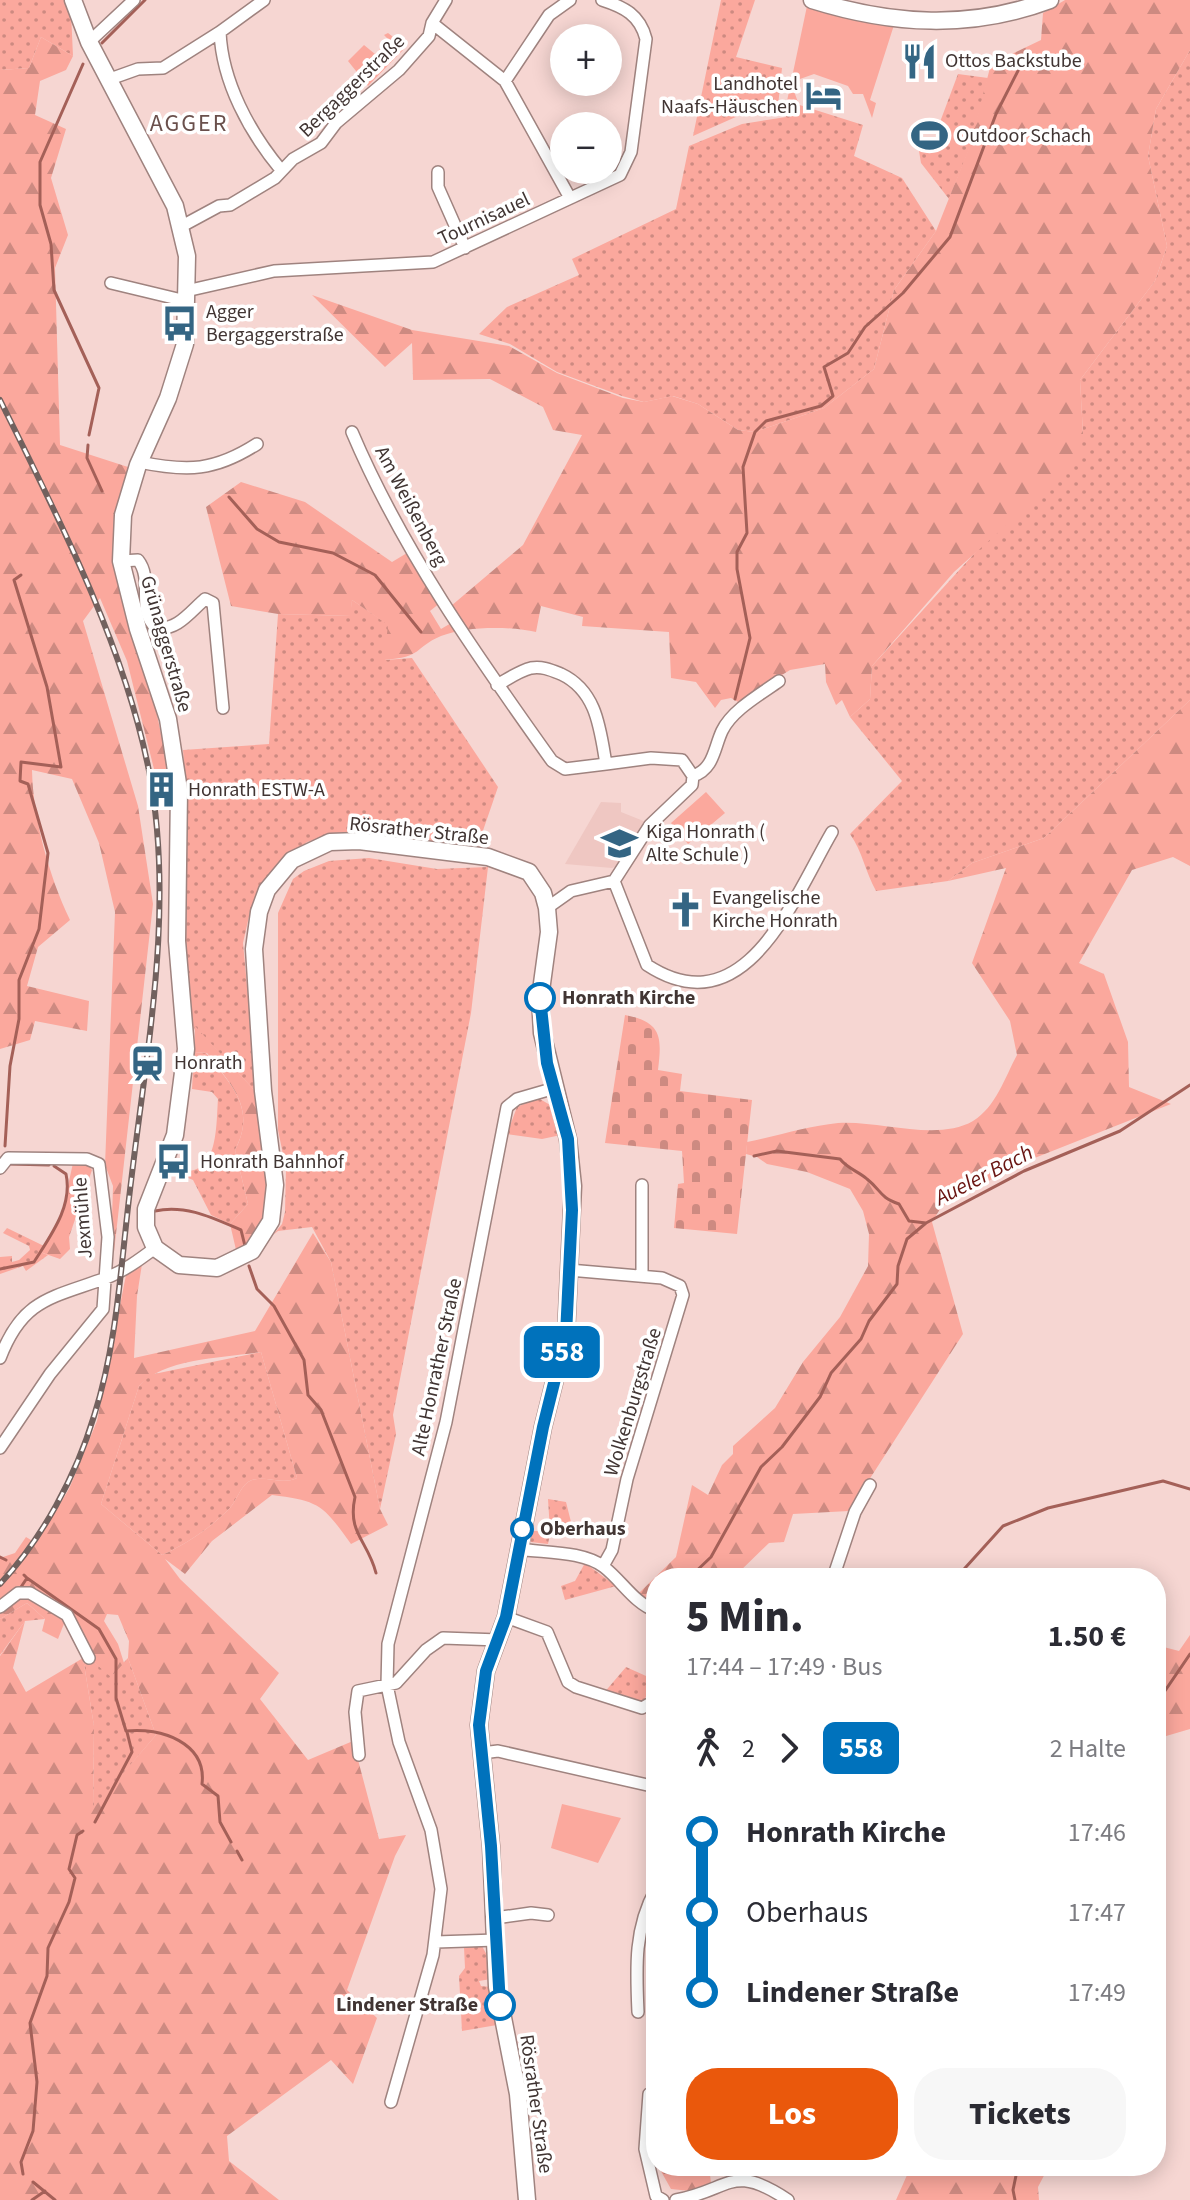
<!DOCTYPE html>
<html lang="de">
<meta charset="utf-8">
<style>
body{margin:0;font-family:"Source Sans 3",sans-serif;background:#f7f7f7;color:#2b2b33;height:100vh;display:flex;flex-direction:column;font-size:30px;white-space:nowrap}
*{box-sizing:border-box;margin:0}
p{font-size:26px;color:#7c7c81}
.icon{flex:none;width:44px;height:44px;fill:none;stroke:currentColor;stroke-width:2;stroke-linecap:round;stroke-linejoin:round}
.map{position:relative;flex:1;overflow:hidden}
.details{position:absolute;left:646px;top:1568px;width:520px;height:608px;display:flex;flex-direction:column;background:#fff;border-radius:32px;box-shadow:0 4px 20px #0003}
.details>*{flex:none}
.badge{padding:0 16px;border-radius:12px;font-size:28px;line-height:52px}
.buttons{position:absolute;left:550px;top:24px;display:grid;gap:16px}
.buttons a{display:grid;place-items:center;width:72px;height:72px;border-radius:50%;background:#fff;box-shadow:0 4px 20px #0003;font-size:40px}
.map>.badge{position:absolute;translate:-50% -50%;box-shadow:0 0 0 4px #fff}
.legs{display:flex;align-items:center;gap:12px;height:88px;padding:0 40px;font-size:26px}
.legs p{margin-inline-start:auto}
.summary{display:flex;align-items:center;justify-content:space-between;height:136px;padding:0 40px}
h1{font-size:44px;font-weight:800;line-height:60px}
.action{display:flex;gap:16px;margin-top:auto;padding:16px 40px}
.action a{flex:1;height:92px;border-radius:32px;background:#ea580c;color:#fff;font-size:32px;font-weight:800;line-height:92px;text-align:center}
.action a+a{background:#f7f7f7;color:#2b2b33}
ul{padding:0 40px;list-style:none}
li{display:flex;align-items:center;gap:28px;height:80px;font-size:30px}
li i{display:grid;place-items:center;width:12px;height:100%;margin:0 10px;background:currentColor}
li i::after{content:'';width:20px;height:20px;margin:-10px;border:6px solid;border-radius:50%;background:#fff}
li p{margin-inline-start:auto}
li:first-child i{background:linear-gradient(#0000 50%,currentColor 0)}
li:last-child i{background:linear-gradient(currentColor 50%,#0000 0)}
.map>svg:first-child{display:block}
.built{fill:#efc7c2}
.grass{fill:url(#grass-dots)}
.forest{fill:url(#forest-firs);fill-rule:evenodd}
.cemetery{fill:url(#cemetery-stones)}
.green{fill:#fba89d}
.lines{fill:none;stroke-linecap:round;stroke-linejoin:round}
.stream{stroke:#a46058;stroke-width:3}
.street-casing{stroke:#9f837f;stroke-width:14}
.secondary-casing{stroke:#9f837f;stroke-width:19}
.primary-casing{stroke:#9f837f;stroke-width:19}
.street{stroke:#fff;stroke-width:11}
.secondary{stroke:#fff;stroke-width:16}
.primary{stroke:#fff;stroke-width:16}
.rail-casing{stroke:#72615e;stroke-width:6}
.rail{stroke:#fff;stroke-width:3;stroke-dasharray:9;stroke-linecap:butt}
.line-1-casing{stroke:#fff;stroke-width:18}
.line-1{stroke:#0072bc;stroke-width:12}
.stop-1-dot{fill:#fff;stroke:#0072bc;stroke-width:4}
.labels{text-anchor:middle;dominant-baseline:central;stroke-width:7;stroke-linejoin:round;paint-order:stroke}
.poi-label{font-size:20px;fill:#413533;stroke:#fff;text-anchor:start}
.street-label{font-size:20px;fill:#413533;stroke:#fff}
.stop-label{font-size:20px;font-weight:bold;fill:#413533;stroke:#fff;text-anchor:start}
.water-label{font-size:22px;font-style:italic;fill:#691411;stroke:#fff}
.quarter-label{font-size:24px;letter-spacing:2px;fill:#6a504c;stroke:#fff}
</style>
<div class="map">
<svg width="1190" height="2200" viewBox="0 0 1190 2200">
<defs>
<pattern id="grass-dots" width="8" height="8" patternUnits="userSpaceOnUse" patternTransform="scale(2)"><rect width="8" height="8" fill="#fba89d"/><path d="M2 2h.1M6 6h.1" fill="none" stroke="#cd8a81" stroke-width="1.8" stroke-linecap="round"/></pattern>
<pattern id="forest-firs" width="22" height="20" patternUnits="userSpaceOnUse" patternTransform="scale(2)"><rect width="22" height="20" fill="#fba89d"/><path d="M5 1l3.5 6h-7zM16 11l3.5 6h-7z" fill="#cd8a81"/></pattern>
<pattern id="cemetery-stones" width="16" height="16" patternUnits="userSpaceOnUse" patternTransform="scale(2)"><rect width="16" height="16" fill="#fba89d"/><path d="M2 7V4a2 2 0 0 1 4 0v3zM10 15v-3a2 2 0 0 1 4 0v3z" fill="#cd8a81"/></pattern>
</defs>
<rect width="100%" height="100%" fill="#f6d6d2"/>
<path class="built" d="M601,802L621,803V812L646,822L621,864L612,868L565,864Z"/>
<path class="grass" d="M0,0H65L71,12L73,56L41,37L29,68L0,70Z
M721,0H755L736,57L782,68L778,106L738,116L693,136Z
M1190,50V700L1044,838L972,863L948,881L876,891C865,871 863,853 850,834L902,781L850,717L870,699L872,666L1083,434L1080,380L1155,281L1167,246L1148,156L1156,109Z
M958,74L988,78L970,147L949,199L921,163L918,145L920,142L934,146L940,131L937,130Z
M787,101L863,125L854,156L902,178L936,231L894,290L874,369L824,408L755,432L738,430L698,404L673,396L644,402L622,396L557,372L510,344L479,334L507,307L579,275L572,259L676,209L689,146L742,124L786,117Z
M352,600L389,625L385,660L412,658L498,787L477,848L331,835L307,842L268,875L250,912L243,943L257,1093L195,1027L193,1035L186,943L187,805L183,750L269,744L278,614L350,616Z
M369,858L437,869L488,867L471,1013L393,1415L396,1434L380,1509L331,1262L312,1227L278,1231L273,1235L282,1224L285,1212L286,1169L278,1130V913L293,879L304,871L329,861Z
M194,1052L206,1053C231,1085 257,1108 235,1150L248,1204L230,1224L211,1215L193,1180L181,1175L183,1171C219,1174 216,1124 218,1099L212,1092L192,1089Z
M538,1098L552,1106L561,1135L542,1139L507,1134L517,1107Z
M7,1228L44,1246L40,1252L48,1255L26,1271L23,1266L0,1274V1257L12,1256V1262L19,1260L30,1250L29,1246L3,1233Z
M261,1352L297,1478C281,1486 262,1473 248,1482C239,1489 237,1500 230,1508C210,1528 187,1544 162,1555L101,1504L139,1386L149,1375Z
M548,1499L566,1502L571,1522L550,1534L548,1544L531,1542L530,1531H550Z
M585,1563L616,1586L565,1600L561,1586L575,1581Z
M27,1603L45,1619L25,1621L0,1655V1619Z
M83,1658H89L111,1676L128,1658L156,1735L93,1809L94,1726Z
M626,1667L655,1680L642,1704L603,1694Z
M482,1946L489,1959L491,1979L479,1981L481,1986L491,1987L497,2025L462,2031L459,1976L465,1968L464,1947Z"/>
<path class="forest" d="M1065,0H1190V50L1156,109L1148,156L1167,246L1155,281L1080,380L1083,434L1078,461L954,572L872,666L870,699L850,717L842,700L836,705L826,682L825,664L790,670L738,702L731,698L721,700L715,708L696,682L671,678L669,632L582,626L583,617L541,606L536,632C511,626 465,626 441,636C413,648 424,657 384,660L388,625L352,600L351,616L278,614L231,606L206,507L241,482L305,502L392,562L407,553L440,603L430,611L441,629L458,619L451,606L523,545L582,435L553,430L543,407L490,379L413,380L412,343L385,367L312,295L412,330L509,346L557,373L623,398L644,402L672,396L698,404L738,430L755,432L824,408L874,369L894,290L936,231L969,148L991,64L1041,40L1043,13Z
M41,37L73,56L66,70L40,81L35,115L66,129L51,178L68,235L55,268L60,445L128,467L118,503L114,562L147,668L170,776L156,777L127,661L100,598L83,621L138,806L153,904L114,1252H111L113,1186L105,1165L115,912L99,843L72,779L32,770C33,819 49,876 70,920L38,947L27,986L89,1001L87,1031L35,1021L30,1040L0,1049V70L29,68Z
M1190,700V866L1173,857L1132,870L1079,963L1104,974L1128,1042L1129,1087L1171,1104L1022,1163L942,1206L932,1222L963,1334L849,1511L793,1514L784,1542L769,1543L733,1578H656V1606L639,1593L676,1557L692,1485L708,1495L722,1465L733,1454V1446L775,1408L803,1362L840,1317L868,1266L869,1234L863,1211L850,1189L807,1172L767,1164L757,1157L746,1154L747,1142C777,1136 808,1126 838,1123C878,1120 937,1142 973,1121C996,1107 1005,1077 1017,1055L1010,1021L972,963L1006,868L948,881L972,863L1044,838Z
M195,1026L257,1093L269,1189L266,1218L252,1244L237,1254L230,1224L248,1204L235,1150C257,1108 231,1085 207,1053L194,1052Z
M85,1161L92,1170L69,1237L70,1249L60,1259L40,1252L62,1213L73,1163Z
M313,1233L331,1262L380,1509L388,1525L351,1544C323,1505 320,1501 272,1495L212,1541L185,1574L165,1559L180,1579L279,1673L260,1699L308,1760L353,1741L379,1839L406,1835L395,1856L347,1990L377,2018L353,2084L331,2060L227,2136L229,2161L279,2200H0V1656L25,1621L13,1668L26,1692L83,1658L94,1726L93,1808L156,1735L128,1658L129,1641L118,1615L107,1614L104,1621L118,1644L124,1663L111,1677L89,1658L67,1616L58,1639L42,1631L45,1619L27,1603L0,1619V1558L15,1553L26,1537L36,1543L69,1489L97,1421L126,1275L142,1264L137,1296L134,1358L255,1331ZM261,1352L297,1478C281,1486 262,1473 248,1482C239,1489 237,1500 230,1508C210,1528 187,1544 162,1555L101,1504L139,1386C164,1358 224,1358 261,1352Z
M1190,1635V1729L1156,1739L1163,1760L1156,1765V1645L1179,1651Z
M658,2166H709L711,2183L690,2191L671,2189Z
M911,2166H1049L1038,2187L1039,2200H896Z"/>
<path class="cemetery" d="M625,1015C662,1022 662,1037 658,1070L682,1074L680,1091L752,1100L737,1234L674,1228L678,1184L684,1183L682,1151L605,1143Z"/>
<path class="green" d="M807,6L894,25L870,100L876,103L872,118L863,94H853L848,86L814,74L800,79L795,94L799,105L787,101Z
M388,33L406,47L368,86L348,61L364,45L375,54L389,40L384,35Z
M706,792L725,813L688,844L671,823Z
M562,1804L621,1818L598,1863L551,1848Z"/>
<g class="lines">
<path class="stream" d="M102,43L145,0
M83,64L40,162V205L51,244L54,290L99,388L89,435
M88,445L87,458L102,491
M229,497L257,529L279,542L333,553L375,575L421,632
M735,699L750,638L737,569V552L747,533L743,467L755,432L766,421L821,406L833,396L824,367L848,353L865,327L903,293L950,237L996,114L1028,51
M5,1146L10,1066L19,1019V980L39,929L48,853L28,784L20,781L21,762L61,767L47,687L14,580L21,575
M754,1156L777,1151L840,1159C848,1169 858,1171 867,1179C882,1191 879,1197 899,1204L909,1221L926,1223L1024,1171L1120,1131L1190,1085
M10,1164L49,1165
M155,1211C185,1204 213,1218 241,1230L245,1246
M249,1266L257,1289L274,1306L304,1360L308,1395L321,1410L355,1497C347,1533 368,1541 376,1573
M0,1269L34,1262C51,1235 73,1206 66,1174L54,1166
M0,1557L6,1560
M27,1578L99,1629L116,1659V1698L126,1731C161,1727 207,1743 202,1784L218,1796L220,1822L231,1842
M689,1578L711,1557L761,1467L782,1447L820,1397L831,1373L861,1339L869,1321L897,1284L898,1266L907,1239L926,1223
M956,1578L1003,1526L1048,1508L1163,1481L1190,1489
M19,1590L27,1578L24,1575
M1156,1704L1190,1654
M95,1822L132,1752L127,1732
M237,1851L242,1860
M23,2174L21,2162L33,2131L37,2082L30,2023L47,1976L48,1948L69,1902L75,1878L69,1869L77,1835L83,1831
M33,2182L55,2200
M32,2200L45,2191
M1015,2200L1013,2190L1018,2166"/>
<defs>
<path id="street" d="M264,0L220,32C222,82 250,133 281,170
M432,23L505,81L570,198
M89,42L134,0
M110,79L138,69L163,68L220,32
M505,81L549,15L570,0
M438,172V187L465,248
M182,226L219,206L230,205L275,178L293,159L321,143L336,123L399,70L429,36L432,23L446,0
M111,283L186,301
M186,291L274,271L433,262L620,175L631,152L646,39C640,15 624,7 602,0
M352,432C402,550 477,656 552,761L565,769L606,764
M139,462C188,472 215,471 257,444
M121,561L138,560C154,580 136,610 156,628C177,631 190,612 205,599L213,603L223,708
M497,685C508,679 519,671 531,668C542,666 551,670 561,674C597,691 600,729 606,764L651,758L682,760L693,776
M614,881L647,965C745,1029 793,899 832,832
M614,881L650,825L692,785L693,776C714,769 714,748 722,731C732,710 761,694 779,681
M547,908L571,891L614,881
M0,1168L8,1158L87,1159L99,1164L108,1237L103,1309L50,1374L0,1448
M642,1185V1276
M569,1270L662,1278L680,1286L683,1295L627,1479L612,1550L603,1566
M0,1358C23,1298 52,1298 106,1278C124,1271 139,1260 155,1248
M519,1549C545,1553 583,1551 604,1567C622,1581 634,1603 656,1611
M833,1578L855,1512L870,1485
M0,1607L18,1593H30L67,1615L89,1658
M506,1617L547,1632L568,1682L576,1687L642,1708L656,1700
M482,1753L498,1751L656,1787
M359,1755L355,1712L358,1691L396,1683L426,1650L443,1638L499,1640
M495,1918L531,1913L548,1915
M436,1942L496,1940
M638,2012C636,1968 634,1928 656,1889
M649,2094L645,2149L656,2196L663,2200
M391,2102L433,1955L441,1889L431,1830L399,1742L387,1685L388,1644L446,1422L507,1107L517,1099L555,1088
M676,2200C731,2190 731,2162 788,2200"/>
<path id="secondary" d="M73,0L89,42L175,206L187,256L185,344L168,398L138,465L123,515L121,561L138,629L168,719L179,790L177,941L186,1049L175,1135L146,1209V1227L155,1248L179,1265L217,1268L252,1251L271,1221L275,1185L263,1091L254,949L259,912L267,890L292,860L330,842L359,841L488,857L529,872L543,893L547,908L549,932L540,998L542,1033L568,1139L573,1186L566,1335L543,1427L506,1617L486,1671L479,1725L491,1846L497,1987L518,2094L527,2200"/>
<path id="primary" d="M812,0C892,25 970,30 1050,0"/>
</defs>
<use href="#street" class="street-casing"/>
<use href="#secondary" class="secondary-casing"/>
<use href="#primary" class="primary-casing"/>
<use href="#street" class="street"/>
<use href="#secondary" class="secondary"/>
<use href="#primary" class="primary"/>
<defs>
<path id="rail" d="M0,400C57,515 124,644 149,771C175,907 147,1046 131,1182C121,1260 118,1341 94,1416C76,1476 42,1539 0,1584"/>
</defs>
<use href="#rail" class="rail-casing"/>
<use href="#rail" class="rail"/>
</g>
<g class="lines">
<defs>
<path id="line-1" d="M500,2005L491,1846L479,1725L486,1671L506,1617L543,1427L566,1335L572,1210L568,1139L547,1063L540,998"/>
</defs>
<use href="#line-1" class="line-1-casing"/>
<use href="#line-1" class="line-1"/>
</g>
<defs>
<symbol id="restaurant-bare" viewBox="-9 -9 18 18"><path d="M-5-6h1v4h1v-4h1v4h1v-4h1v5L-1.5 .5V6h-2V.5L-5-1ZM5-6V6H3V1.5H1.5Q1.5-4 5-6Z" fill="#346583" stroke="#fff" stroke-width="2.5" paint-order="stroke"/></symbol>
<symbol id="hotel-bare" viewBox="-9 -9 18 18"><path d="M-6-4.5h1.5V1H6V5H4.5V3h-9V5H-6ZM-4 0a1.8 1.8 0 1 1 3.6 0ZM.5 0V-2.5h3Q6-2.5 6 0Z" fill="#346583" stroke="#fff" stroke-width="2.5" paint-order="stroke"/></symbol>
<symbol id="stadium-bare" viewBox="-9 -9 18 18"><path d="M0-5a6.5 5 0 1 0 0 10a6.5 5 0 1 0 0-10ZM-3.5-1.8h7v3.6h-7Z" fill="#346583" stroke="#fff" stroke-width="2.5" paint-order="stroke"/></symbol>
<symbol id="bus-bare" viewBox="-9 -9 18 18"><path d="M-5-6H5V4H4V6H2V4H-2V6H-4V4H-5ZM-3.5-4V0h7V-4ZM-3.5 1.2v1.5H-2V1.2ZM2 1.2v1.5H3.5V1.2Z" fill="#346583" stroke="#fff" stroke-width="2.5" paint-order="stroke"/></symbol>
<symbol id="building-bare" viewBox="-9 -9 18 18"><path d="M-4-6H4V6H1V3H-1V6H-4ZM-2.5-4.3h1.7v1.8h-1.7ZM.8-4.3h1.7v1.8H.8ZM-2.5-1h1.7V.8h-1.7ZM.8-1h1.7V.8H.8Z" fill="#346583" stroke="#fff" stroke-width="2.5" paint-order="stroke"/></symbol>
<symbol id="school-bare" viewBox="-9 -9 18 18"><path d="M0-5L7-2L0 1L-7-2ZM-4 1L0 2.5L4 1V4Q0 6-4 4Z" fill="#346583" stroke="#fff" stroke-width="2.5" paint-order="stroke"/></symbol>
<symbol id="church-bare" viewBox="-9 -9 18 18"><path d="M-1.2-6h2.4v3.5h3.3v2.4h-3.3V6h-2.4V-.1h-3.3v-2.4h3.3Z" fill="#346583" stroke="#fff" stroke-width="2.5" paint-order="stroke"/></symbol>
<symbol id="station-bare" viewBox="-9 -9 18 18"><path d="M-3-6H3Q5-6 5-4V2Q5 4 3 4L4.5 6H3L1.5 4h-3L-3 6H-4.5L-3 4Q-5 4-5 2V-4Q-5-6-3-6ZM-3.5-4v3h7v-3ZM-3.5 1v1.5H-2V1ZM2 1v1.5H3.5V1Z" fill="#346583" stroke="#fff" stroke-width="2.5" paint-order="stroke"/></symbol>
</defs>
<g fill-rule="evenodd">
<use href="#restaurant-bare" x="894" y="36" width="51" height="51"/>
<use href="#hotel-bare" x="798" y="70" width="51" height="51"/>
<use href="#stadium-bare" x="904" y="110" width="51" height="51"/>
<use href="#bus-bare" x="154" y="298" width="51" height="51"/>
<use href="#building-bare" x="136" y="764" width="51" height="51"/>
<use href="#school-bare" x="594" y="818" width="51" height="51"/>
<use href="#church-bare" x="660" y="884" width="51" height="51"/>
<use href="#station-bare" x="122" y="1038" width="51" height="51"/>
<use href="#bus-bare" x="148" y="1136" width="51" height="51"/>
</g>
<g class="stop-1-dot">
<circle cx="540" cy="998" r="14"/>
<circle cx="522" cy="1529" r="10"/>
<circle cx="500" cy="2005" r="14"/>
</g>
<g class="labels">
<g class="poi-label">
<text x="945" y="61">Ottos Backstube</text>
<text x="798" y="84" text-anchor="end">Landhotel<tspan x="798" dy="23">Naafs-Häuschen</tspan></text>
<text x="956" y="136">Outdoor Schach</text>
<text x="206" y="312">Agger<tspan x="206" dy="23">Bergaggerstraße</tspan></text>
<text x="188" y="790">Honrath ESTW-A</text>
<text x="646" y="832">Kiga Honrath (<tspan x="646" dy="23">Alte Schule )</tspan></text>
<text x="712" y="898">Evangelische<tspan x="712" dy="23">Kirche Honrath</tspan></text>
<text x="174" y="1063">Honrath</text>
<text x="200" y="1162">Honrath Bahnhof</text>
</g>
<g class="street-label">
<text transform="translate(352 86) rotate(-44)">Bergaggerstraße</text>
<text transform="translate(484 219) rotate(-25)">Tournisauel</text>
<text transform="translate(411 506) rotate(62)">Am Weißenberg</text>
<text transform="translate(166 644) rotate(74)">Grünaggerstraße</text>
<text transform="translate(419 831) rotate(6)">Rösrather Straße</text>
<text transform="translate(83 1218) rotate(-94)">Jexmühle</text>
<text transform="translate(437 1367) rotate(-78)">Alte Honrather Straße</text>
<text transform="translate(633 1402) rotate(-73)">Wolkenburgstraße</text>
<text transform="translate(536 2104) rotate(82)">Rösrather Straße</text>
</g>
<g class="stop-label">
<text x="562" y="998">Honrath Kirche</text>
<text x="540" y="1529">Oberhaus</text>
<text x="478" y="2005" text-anchor="end">Lindener Straße</text>
</g>
<g class="water-label">
<text transform="translate(984 1175) rotate(-27)">Aueler Bach</text>
</g>
<g class="quarter-label">
<text x="189" y="123">AGGER</text>
</g>
</g>
</svg>
<div class="buttons">
<a>+</a>
<a>−</a>
</div>
<b class="badge" style="left:562px;top:1352px;background:#0072bc;color:#fff">558</b>
<section class="details">
<div class="summary"><div><h1>5 Min.</h1><p>17:44 – 17:49 · Bus</p></div><b>1.50 €</b></div>
<div class="legs"><svg class="icon" aria-label="walk" viewBox="0 0 24 24"><circle cx="13" cy="4" r="2"/><path d="M13 8l-2 6 4 7M11 14l-3 7M7 12l3-4h3l4 4"/></svg>2<svg class="icon" aria-label="forward" viewBox="0 0 24 24"><path d="M9 5l7 7-7 7"/></svg><b class="badge" style="background:#0072bc;color:#fff">558</b><p>2 Halte</p></div>
<ul>
<li><i style="color:#0072bc"></i><b>Honrath Kirche</b><p>17:46</p></li>
<li><i style="color:#0072bc"></i><span>Oberhaus</span><p>17:47</p></li>
<li><i style="color:#0072bc"></i><b>Lindener Straße</b><p>17:49</p></li>
</ul>
<div class="action"><a>Los</a><a>Tickets</a></div>
</section>
</div>
